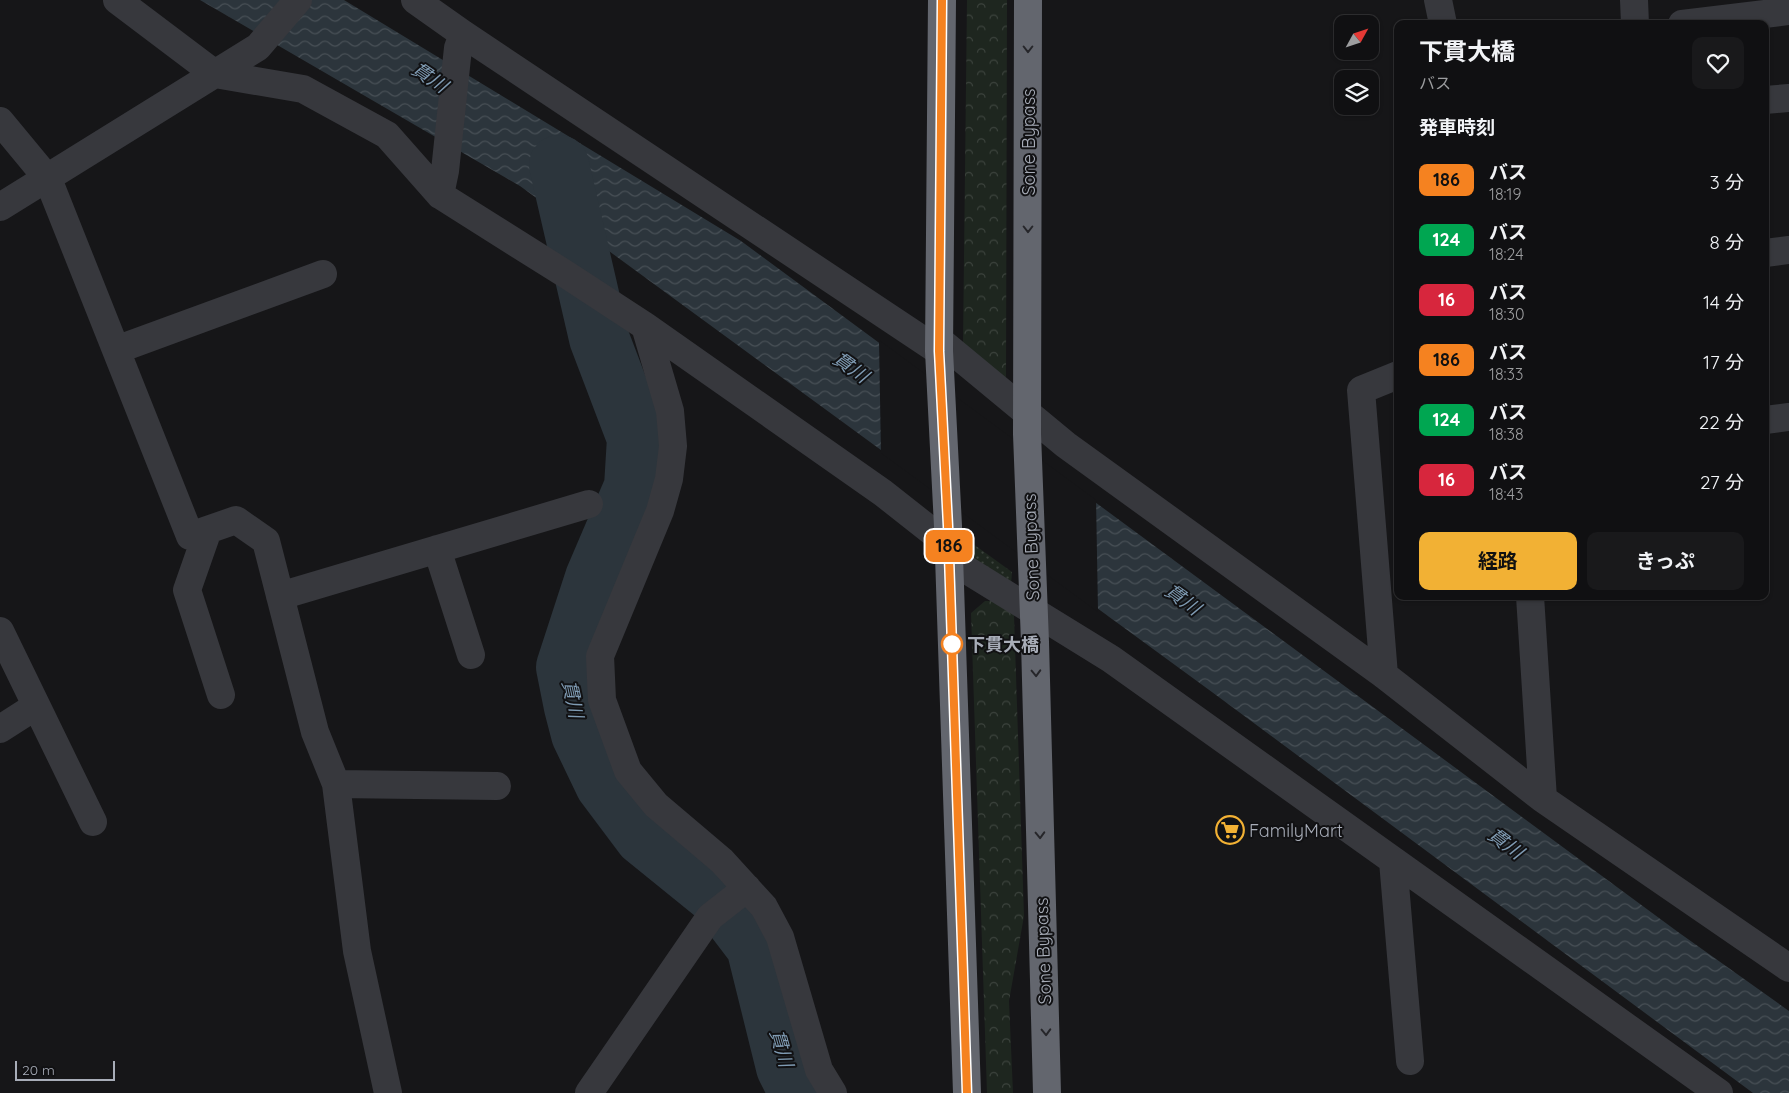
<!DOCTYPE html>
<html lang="ja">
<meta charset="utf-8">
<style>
body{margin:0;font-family:Quicksand,"Noto Sans JP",sans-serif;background:#19191b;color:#f1f3f6;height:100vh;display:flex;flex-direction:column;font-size:19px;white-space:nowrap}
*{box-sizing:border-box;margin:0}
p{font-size:16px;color:#9c9d9f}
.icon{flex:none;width:28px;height:28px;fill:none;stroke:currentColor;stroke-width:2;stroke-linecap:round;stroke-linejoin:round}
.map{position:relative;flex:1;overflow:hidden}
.drawer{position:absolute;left:1394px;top:20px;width:375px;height:580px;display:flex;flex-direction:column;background:#101012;border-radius:10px;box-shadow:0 1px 4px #0004,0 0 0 1px #303032}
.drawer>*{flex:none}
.badge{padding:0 10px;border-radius:8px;font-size:18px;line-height:32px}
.needle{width:32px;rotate:50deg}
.controls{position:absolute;left:1334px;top:15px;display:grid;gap:10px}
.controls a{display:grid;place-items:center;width:45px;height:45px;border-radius:10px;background:#101012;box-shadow:0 1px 4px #0004,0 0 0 1px #303032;font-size:25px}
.scale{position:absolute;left:15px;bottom:12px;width:100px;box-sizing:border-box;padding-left:5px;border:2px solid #a8adb8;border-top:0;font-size:14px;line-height:18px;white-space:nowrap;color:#a8adb8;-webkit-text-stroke:4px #111113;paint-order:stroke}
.map>.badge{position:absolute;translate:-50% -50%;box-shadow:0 0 0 2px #fff}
h2{padding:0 25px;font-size:19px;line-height:45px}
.round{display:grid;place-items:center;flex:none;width:52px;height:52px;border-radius:10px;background:#19191b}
.head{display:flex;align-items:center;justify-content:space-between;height:85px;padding:0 25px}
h1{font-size:24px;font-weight:700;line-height:38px}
.cta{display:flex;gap:10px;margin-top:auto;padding:10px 25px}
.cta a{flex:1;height:58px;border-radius:10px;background:#f2b134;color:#111;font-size:20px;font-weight:700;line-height:58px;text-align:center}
.cta a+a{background:#19191b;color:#f1f3f6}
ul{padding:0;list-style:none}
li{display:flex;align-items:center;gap:15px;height:60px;padding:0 25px}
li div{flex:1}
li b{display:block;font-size:19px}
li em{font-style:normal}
li .badge{min-width:55px;font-weight:700;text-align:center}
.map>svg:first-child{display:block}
.grass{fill:url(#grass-dots)}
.forest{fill:url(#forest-crowns)}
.water{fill:url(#water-waves)}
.pier{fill:#161618}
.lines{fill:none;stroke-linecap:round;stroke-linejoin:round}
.river{stroke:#2c353c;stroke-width:60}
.minor{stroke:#37383d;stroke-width:28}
.highway{stroke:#63666e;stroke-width:28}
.oneway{stroke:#26262a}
.line-casing{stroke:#fff;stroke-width:11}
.line{stroke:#f58220;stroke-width:8}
.stop-dot{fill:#fff;stroke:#f58220;stroke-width:2.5}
.labels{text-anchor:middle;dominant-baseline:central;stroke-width:4;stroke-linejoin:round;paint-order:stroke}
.street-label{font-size:18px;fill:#a8adb8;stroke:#111113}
.stop-label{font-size:18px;font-weight:bold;fill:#a8adb8;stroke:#111113;text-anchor:start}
.poi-label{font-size:18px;fill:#a8adb8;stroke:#111113;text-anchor:start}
.water-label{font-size:19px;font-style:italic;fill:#7f9bb3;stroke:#111113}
</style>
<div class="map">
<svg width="1789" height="1093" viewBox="0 0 1789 1093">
<defs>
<pattern id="grass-dots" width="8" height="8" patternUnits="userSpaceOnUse" patternTransform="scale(1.25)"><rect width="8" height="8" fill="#1e261f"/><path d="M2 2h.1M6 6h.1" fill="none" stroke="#3c433d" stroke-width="1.8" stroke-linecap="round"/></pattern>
<pattern id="forest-crowns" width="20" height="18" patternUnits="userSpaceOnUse" patternTransform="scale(1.25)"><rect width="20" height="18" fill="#1e261f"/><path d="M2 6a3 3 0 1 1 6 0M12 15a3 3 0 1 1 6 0" fill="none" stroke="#3c433d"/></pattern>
<pattern id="water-waves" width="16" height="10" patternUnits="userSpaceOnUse" patternTransform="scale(1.25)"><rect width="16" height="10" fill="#2c353c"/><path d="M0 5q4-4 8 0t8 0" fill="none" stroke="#485056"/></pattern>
</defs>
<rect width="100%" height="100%" fill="#161618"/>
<path class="grass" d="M969,541L1012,572L1011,585L972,560Z"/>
<path class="forest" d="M967,0H1007L1006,381L963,344Z
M985,601H1001L1014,615L1024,916L1009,1001L1013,1093H987L971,613Z"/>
<path class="water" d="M200,0H344L741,241L1678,932L1789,1011V1093H1753L1216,695L520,186Z"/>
<path class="pier" d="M879,340L1096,500L1098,612L881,453Z"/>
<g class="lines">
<path class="river" d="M559,165L599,338L637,438L634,487L595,578L566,667L574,707L581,734L605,784L644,836L718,896L756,946L786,1067L799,1093"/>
<path class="minor" d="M117,0L215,74L303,89L387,135L440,195L567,275L645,326L883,493L949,545
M415,0L463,34L939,351
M1438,0L1443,24
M1634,0L1635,24
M1682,24L1789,11
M1765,100L1789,98
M0,121L48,179L190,536L236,520L266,541L315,732L336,784L497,786
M440,195L445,171L458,48L463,34
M0,207L258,47L298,0
M1765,253L1789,250
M645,326L670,411L673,446L669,479L660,511L600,656L602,700L628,771L656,805L722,861L764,907L780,937L819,1070L833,1093
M939,340L1066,445L1384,675L1543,799L1789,968
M116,350L323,274
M1765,420L1789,417
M208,530L187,590L221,695
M437,549L471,655
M949,559L1111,659L1719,1093
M280,596L589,504
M1530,596L1543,799
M0,631L93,822
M1384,675L1361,390L1398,375
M0,729L36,706
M336,784L357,951L388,1093
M1393,861L1410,1061
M589,1093L710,917L747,888"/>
<path class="highway" d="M942,0L939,351L948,526L967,1093
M1028,0L1027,434L1035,642L1047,1093"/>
</g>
<defs><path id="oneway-chevron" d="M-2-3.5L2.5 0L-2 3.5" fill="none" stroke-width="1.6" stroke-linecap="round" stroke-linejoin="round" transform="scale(1.25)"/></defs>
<g class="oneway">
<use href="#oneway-chevron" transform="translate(1028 49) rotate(90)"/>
<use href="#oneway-chevron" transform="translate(1028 229) rotate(90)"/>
<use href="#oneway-chevron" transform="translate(1036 673) rotate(88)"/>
<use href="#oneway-chevron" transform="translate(1040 835) rotate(88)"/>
<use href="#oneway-chevron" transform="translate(1046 1032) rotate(88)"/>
</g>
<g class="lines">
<defs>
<path id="line" d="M942,0L939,351L948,526L967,1093"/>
</defs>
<use href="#line" class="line-casing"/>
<use href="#line" class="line"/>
</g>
<defs>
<symbol id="supermarket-ring" viewBox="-11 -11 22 22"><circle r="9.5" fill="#111113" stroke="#f2b134" stroke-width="1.5"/><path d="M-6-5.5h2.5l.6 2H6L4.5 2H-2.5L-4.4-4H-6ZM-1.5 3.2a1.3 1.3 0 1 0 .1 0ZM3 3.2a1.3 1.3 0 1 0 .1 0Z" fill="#f2b134"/></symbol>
</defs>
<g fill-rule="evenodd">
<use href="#supermarket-ring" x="1214" y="814" width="32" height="32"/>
</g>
<circle class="stop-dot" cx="952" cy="644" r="10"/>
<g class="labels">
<g class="street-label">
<text transform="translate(1028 142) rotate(-90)">Sone Bypass</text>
<text transform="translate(1031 547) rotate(-92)">Sone Bypass</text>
<text transform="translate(1043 951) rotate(-92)">Sone Bypass</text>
</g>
<g class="stop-label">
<text x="967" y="644">下貫大橋</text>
</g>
<g class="poi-label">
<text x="1249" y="830">FamilyMart</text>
</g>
<g class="water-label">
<text transform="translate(430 77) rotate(34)">貫川</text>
<text transform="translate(851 367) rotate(35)">貫川</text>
<text transform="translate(1183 599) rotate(36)">貫川</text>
<text transform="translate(573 699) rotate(78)">貫川</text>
<text transform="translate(1506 843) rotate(37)">貫川</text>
<text transform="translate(782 1048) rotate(74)">貫川</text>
</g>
</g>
</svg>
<div class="controls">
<a><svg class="needle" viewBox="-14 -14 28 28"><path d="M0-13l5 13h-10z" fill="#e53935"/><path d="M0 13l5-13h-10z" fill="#9c9d9f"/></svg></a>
<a><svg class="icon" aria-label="layers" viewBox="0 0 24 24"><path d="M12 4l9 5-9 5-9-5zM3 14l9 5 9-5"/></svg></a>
</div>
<div class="scale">20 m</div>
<b class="badge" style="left:949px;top:546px;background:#f58220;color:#111">186</b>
<section class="drawer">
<div class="head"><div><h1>下貫大橋</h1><p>バス</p></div><a class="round"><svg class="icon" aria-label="heart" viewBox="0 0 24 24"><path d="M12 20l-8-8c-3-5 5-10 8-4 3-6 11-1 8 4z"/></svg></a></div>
<h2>発車時刻</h2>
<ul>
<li><span class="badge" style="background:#f58220;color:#111">186</span><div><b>バス</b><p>18:19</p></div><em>3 分</em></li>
<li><span class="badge" style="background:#00a651;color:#fff">124</span><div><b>バス</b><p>18:24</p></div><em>8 分</em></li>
<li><span class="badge" style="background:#d7263d;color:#fff">16</span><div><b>バス</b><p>18:30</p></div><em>14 分</em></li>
<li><span class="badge" style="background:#f58220;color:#111">186</span><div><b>バス</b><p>18:33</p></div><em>17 分</em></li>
<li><span class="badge" style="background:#00a651;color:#fff">124</span><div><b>バス</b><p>18:38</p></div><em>22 分</em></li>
<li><span class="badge" style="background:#d7263d;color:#fff">16</span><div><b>バス</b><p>18:43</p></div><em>27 分</em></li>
</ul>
<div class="cta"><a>経路</a><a>きっぷ</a></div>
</section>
</div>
